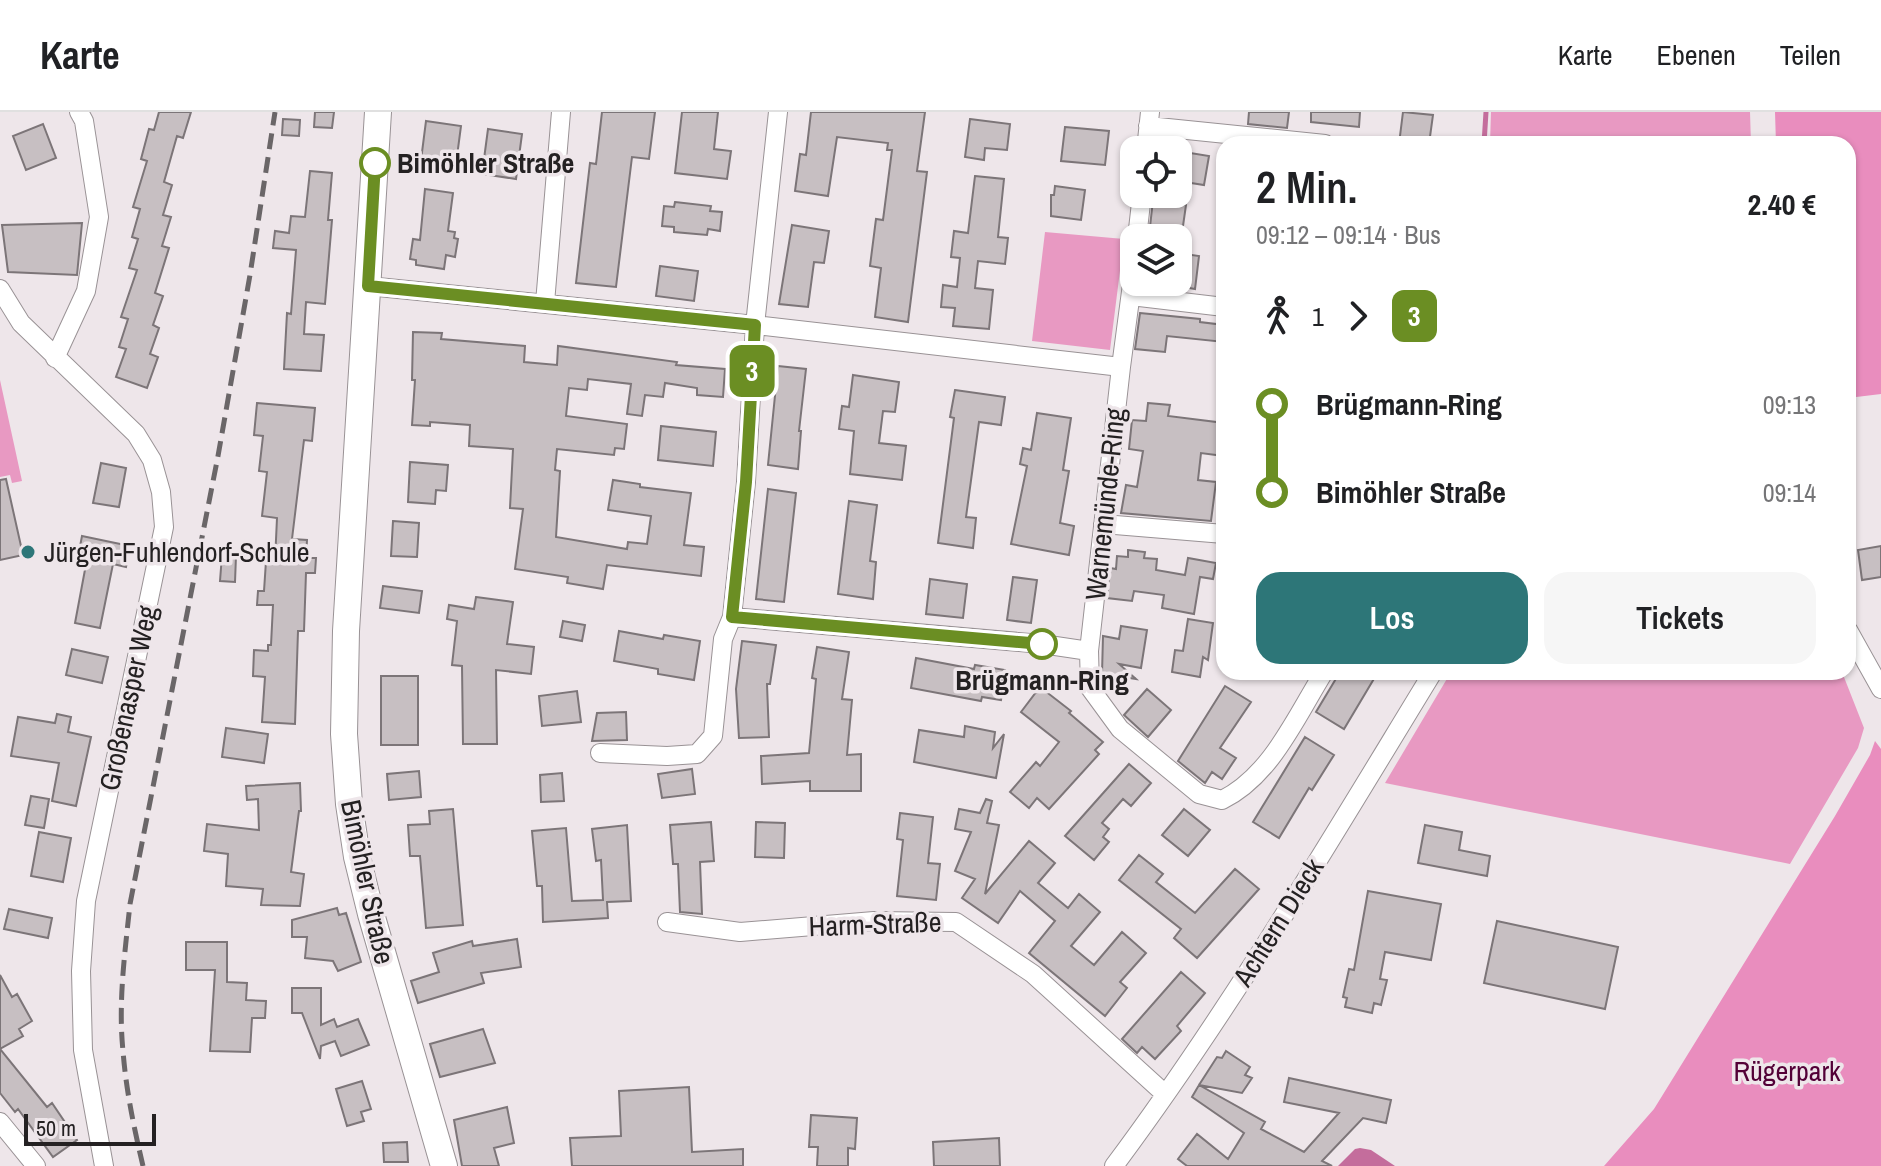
<!DOCTYPE html>
<html lang="de">
<meta charset="utf-8">
<style>
body{margin:0;font-family:"Archivo Narrow",sans-serif;background:#f6f6f6;color:#202124;height:100vh;display:flex;flex-direction:column;font-size:30px;white-space:nowrap}
*{box-sizing:border-box;margin:0}
p{font-size:26px;color:#757577}
.icon{flex:none;width:44px;height:44px;fill:none;stroke:currentColor;stroke-width:2;stroke-linecap:round;stroke-linejoin:round}
.map{position:relative;flex:1;overflow:hidden}
.panel{position:absolute;left:1216px;top:24px;width:640px;height:544px;display:flex;flex-direction:column;background:#fff;border-radius:24px;box-shadow:0 2px 6px #0004}
.panel>*{flex:none}
.badge{padding:0 16px;border-radius:12px;font-size:28px;line-height:52px}
.buttons{position:absolute;left:1120px;top:24px;display:grid;gap:16px}
.buttons a{display:grid;place-items:center;width:72px;height:72px;border-radius:16px;background:#fff;box-shadow:0 2px 6px #0004;font-size:40px}
.scale{position:absolute;left:24px;bottom:20px;width:132px;box-sizing:border-box;padding-left:8px;border:4px solid #242122;border-top:0;font-size:22px;line-height:28px;white-space:nowrap;color:#242122;-webkit-text-stroke:6px #eee6ea;paint-order:stroke}
.map>.badge{position:absolute;translate:-50% -50%;box-shadow:0 0 0 4px #fff}
.legs{display:flex;align-items:center;gap:12px;height:88px;padding:0 40px;font-size:26px}
.legs p{margin-inline-start:auto}
.overview{display:flex;align-items:center;justify-content:space-between;height:136px;padding:0 40px}
h1{font-size:44px;font-weight:600;line-height:60px}
.cta{display:flex;gap:16px;margin-top:auto;padding:16px 40px}
.cta a{flex:1;height:92px;border-radius:24px;background:#2d7678;color:#fff;font-size:32px;font-weight:600;line-height:92px;text-align:center}
.cta a+a{background:#f6f6f6;color:#202124}
ul{padding:0 40px;list-style:none}
li{display:flex;align-items:center;gap:28px;height:88px;font-size:30px}
li i{display:grid;place-items:center;width:12px;height:100%;margin:0 10px;background:currentColor}
li i::after{content:'';width:20px;height:20px;margin:-10px;border:6px solid;border-radius:50%;background:#fff}
li p{margin-inline-start:auto}
li:first-child i{background:linear-gradient(#0000 50%,currentColor 0)}
li:last-child i{background:linear-gradient(currentColor 50%,#0000 0)}
header{display:flex;align-items:center;gap:48px;box-sizing:border-box;height:112px;padding:0 40px;background:#fff;border-bottom:2px solid #e0e0e0}
header strong{font-size:38px}
nav{display:flex;gap:44px;margin-inline-start:auto;font-size:28px}
.map>svg:first-child{display:block}
.green{fill:#e899c2}
.forest{fill:#e98dbe}
.water{fill:#c46d9c}
.lines{fill:none;stroke-linecap:round;stroke-linejoin:round}
.stream{stroke:#c46d9c;stroke-width:5}
.building{fill:#c7bfc2;stroke:#7c7578;stroke-width:2}
.street-casing{stroke:#999295;stroke-width:20}
.secondary-casing{stroke:#999295;stroke-width:28}
.street{stroke:#fff;stroke-width:18}
.secondary{stroke:#fff;stroke-width:26}
.rail{stroke:#6a6668;stroke-width:5;stroke-dasharray:16 8;stroke-linecap:butt}
.line-1-casing{stroke:#fff;stroke-width:18}
.line-1{stroke:#6b8e23;stroke-width:12}
.stop-1-dot{fill:#fff;stroke:#6b8e23;stroke-width:4}
.poi-dot{fill:#2d7678;stroke:#eee6ea;stroke-width:3}
.labels{text-anchor:middle;dominant-baseline:central;stroke-width:7;stroke-linejoin:round;paint-order:stroke}
.stop-label{font-size:28px;font-weight:bold;fill:#242122;stroke:#eee6ea;text-anchor:start}
.street-label{font-size:28px;fill:#242122;stroke:#eee6ea}
.poi-label{font-size:28px;fill:#242122;stroke:#eee6ea;text-anchor:start}
.park-label{font-size:28px;fill:#530037;stroke:#eee6ea}
</style>
<header>
<strong>Karte</strong>
<nav><a>Karte</a><a>Ebenen</a><a>Teilen</a></nav>
</header>
<div class="map">
<svg width="1881" height="1054" viewBox="0 0 1881 1054">
<rect width="100%" height="100%" fill="#eee6ea"/>
<path class="green" d="M1491,0H1750L1751,32H1490Z
M1045,120L1124,127L1110,238L1032,229Z
M0,268L22,369L12,371L10,363L0,365Z
M1451,560H1842L1864,616L1858,636L1790,752L1385,671Z"/>
<path class="forest" d="M1775,0H1881V282L1848,286V32H1776Z
M1875,629L1881,637V1054H1604L1654,997L1835,704L1870,643Z"/>
<path class="water" d="M1360,1036L1371,1038L1395,1054H1338L1355,1037Z"/>
<g class="lines">
<path class="stream" d="M1484,32L1486,0"/>
</g>
<path class="building" d="M159,0H191L183,26L177,24L164,70L172,73L163,103L171,105L162,134L169,136L155,181L163,184L153,213L159,216L150,242L158,245L147,276L116,265L126,237L119,235L128,207L121,205L137,158L129,156L138,127L132,125L140,97L133,95L147,49L141,47L149,17L154,18Z
M315,0H334L332,16L314,15Z
M602,0H655L649,47L632,45L616,175L576,171L590,51L596,52Z
M682,0H718L714,37L731,39L727,67L675,61Z
M811,0H925L917,59L927,60L908,210L875,205L881,156L870,154L876,107L883,108L892,38H887L888,31L837,25L828,84L795,79L800,42L806,43Z
M1249,0H1289L1287,16L1248,12Z
M1311,0H1360L1359,15L1311,10Z
M1403,0L1433,3L1429,32H1399Z
M283,7L300,8L299,24L282,23Z
M970,7L1010,12L1007,38L985,36L984,48L965,45Z
M426,9L461,14L456,52L421,48Z
M43,12L56,46L26,58L13,24Z
M1065,15L1109,19L1105,53L1061,49Z
M488,17L522,22L516,67L482,62Z
M1178,39L1209,44L1204,73L1178,69Z
M310,59L332,61L328,108H332L325,192L306,190L304,222L324,223L321,259L284,257L287,201L291,202L296,138L273,136L275,119L289,121L291,104L305,105Z
M975,64L1004,67L998,125L1008,126L1005,152L978,149L975,176L993,178L989,217L953,214L955,196L941,195L943,173L957,175L960,146L951,145L954,119L968,121Z
M1055,74L1085,78L1081,108L1051,104V83H1054Z
M425,77L453,81L448,119L455,120L454,126L458,127L455,145L446,143L444,157L416,153V148L410,147L413,127L420,128Z
M1153,88L1186,93L1181,128L1149,124Z
M675,90L711,94L710,99L722,100L720,119L708,117L707,123L674,120V115L662,114L664,94L674,95Z
M82,111L77,163L8,160L2,113Z
M792,113L829,119L824,151L814,150L808,195L779,192Z
M1178,141L1199,144L1195,177L1178,174Z
M660,154L698,159L694,189L656,184Z
M1140,201L1200,207V210L1224,213V230L1167,224L1165,240L1135,237Z
M413,220L442,221L441,227L525,234L524,250L557,253L558,234L677,250L676,253L725,257L723,285L697,283V276L665,271L663,285L645,283L642,304L627,302L631,272L588,267L587,278L569,276L566,304L627,312L624,337L615,336L614,343L557,337L555,358L560,359L556,425L627,437L628,430L647,432L651,404L608,398L613,368L640,372V375L691,381L684,433L704,435L701,464L607,453L603,477L567,471L568,465L515,457L523,397L510,396L513,337L469,334L470,313L430,310V314L412,313L415,268H412Z
M778,254L806,257L799,319H801L798,357L768,353Z
M853,263L899,270L895,300L883,299L879,331L906,334L902,368L850,362L854,319L839,317L842,294L849,295Z
M955,278L1005,285L1001,313L979,310L966,405L976,406L973,436L938,431L954,306L950,305Z
M257,291L315,296L312,329L304,328L292,427L307,428L306,446H316L315,461H306L304,519H298L295,612L262,610L265,565L253,564L254,538L268,539V533H271L273,493H257L258,479H264L266,449H275L277,406L262,404L267,360L259,359L263,324L254,323Z
M1148,291L1170,293L1168,304L1224,311V344L1201,341L1198,368L1216,370L1211,409L1121,401L1126,373L1137,375L1143,339L1129,337L1132,308L1146,309Z
M1037,301L1071,306L1063,358L1069,359L1060,411L1074,414L1069,443L1011,432L1027,354L1020,352L1023,336L1031,338Z
M661,314L716,320L713,354L658,348Z
M410,350L448,353L446,379L436,378L435,392L408,390Z
M101,351L126,356L119,395L93,391Z
M6,367L23,443L0,448V368Z
M768,377L796,381L784,490L756,487Z
M849,389L877,393L870,449L876,450L873,487L838,482Z
M393,409L419,411L417,445L391,444Z
M82,424L130,434L126,455L113,452L100,516L75,511L87,447L78,445Z
M1881,434V465L1862,468L1858,438Z
M1128,438L1145,440L1144,446L1157,447L1156,458L1185,463L1188,446L1216,451L1213,467L1200,465L1194,502L1162,496L1164,483L1134,479L1132,489L1107,486L1110,456L1116,457L1117,444L1128,445Z
M222,443L236,444L235,470L220,469Z
M1013,465L1037,468L1031,511L1007,508Z
M930,467L967,472L963,506L926,502Z
M383,474L422,479L419,501L380,496Z
M476,485L513,490L507,532L534,535L531,562L496,558L497,632H463L462,554L452,553L457,509L447,507L449,493L474,497Z
M1188,507L1213,511L1208,548L1203,545L1200,565L1172,560L1175,538L1183,539Z
M563,509L585,513L582,529L560,525Z
M1121,514L1147,518L1141,556L1119,552L1136,567L1102,562L1103,524L1119,527Z
M619,519L663,527L664,523L700,529L694,568L658,562V557L614,549Z
M742,529L776,533L770,572H767L769,625L739,626L736,577Z
M817,535L849,540L842,587L852,588L847,643L861,642V679H810V669L762,672L761,644L809,641L816,567L812,566Z
M72,537L108,545L102,571L66,563Z
M916,546L974,557L975,553L1005,558L1001,588L982,585L981,589L911,576Z
M1340,560H1378L1344,617L1316,600Z
M381,564H418V633H381Z
M1225,574L1251,590L1220,636L1236,646L1222,667L1212,660L1205,671L1178,649Z
M1040,575L1071,599L1069,601L1103,630L1095,638L1099,642L1049,697L1037,686L1029,696L1010,680L1036,650L1040,654L1059,630L1021,600Z
M1147,577L1171,598L1148,625L1124,603Z
M577,579L581,610L542,614L539,584Z
M626,600L627,628L592,629L597,601Z
M57,602L71,605L68,620L91,625L76,694L52,689L59,651L11,644L18,605L55,611Z
M965,614L995,620L993,636L1004,622L996,666L914,650L919,618L964,625Z
M226,616L268,622L264,651L222,645Z
M1305,625L1334,643L1312,678L1309,676L1279,726L1253,710Z
M1129,652L1151,671L1131,694L1123,687L1102,711L1109,717L1103,725L1109,730L1094,748L1065,724Z
M692,657L695,682L662,686L658,662Z
M419,659L421,685L389,688L387,662Z
M562,661L564,689L541,690L540,663Z
M300,671L301,699H299L291,760L304,762L300,794L261,793L263,777L226,774L228,742L204,739L207,712L259,718L258,687L247,688L246,674Z
M31,684L49,687L44,716L25,713Z
M986,687L992,689L987,711L999,713L985,782L1029,729L1055,751L1038,771L1068,796L1079,782L1100,800L1071,834L1094,853L1122,820L1146,841L1120,870L1127,876L1105,904L1029,841L1055,809L1020,779L998,811L962,786L975,767L955,759L971,720L955,717L959,697L980,701Z
M453,697L463,813L426,816L420,744H410L408,713L430,712L429,699Z
M1184,697L1210,718L1188,744L1162,723Z
M900,701L933,705L928,751L940,752L936,788L897,784L903,728L897,727Z
M711,710L714,749L700,750L702,802L680,800L678,752H673L670,713Z
M756,710L785,711L784,746L755,745Z
M627,713L631,789L607,790L608,806L543,810L542,774H537L532,719L566,716L572,789L603,788L601,748L596,749L592,717Z
M1425,713L1462,720L1459,738L1490,744L1487,764L1418,751Z
M39,720L71,726L63,770L31,764Z
M1139,743L1163,762L1156,770L1195,801L1235,757L1259,777L1197,846L1174,826L1181,817L1119,768Z
M1368,779L1441,792L1431,848L1385,840L1380,867L1387,868L1381,893L1374,891L1372,901L1345,895L1347,886L1343,885L1349,857L1354,858Z
M337,796L339,803L346,801L361,850L338,859L333,849L305,846L307,825H292V808Z
M9,797L52,806L48,826L4,817Z
M1497,809L1618,835L1605,897L1484,871Z
M517,827L521,855L481,861L484,871L418,891L411,869L439,860L433,841L472,829L473,834Z
M186,830H227V870L247,871L246,888L266,889L265,906H252L250,940L210,939L215,858H186Z
M1181,860L1205,881L1177,914L1181,919L1155,947L1142,935L1137,941L1122,927Z
M0,863L12,885L17,882L32,909L19,917L23,924L0,937L47,995L52,991L77,1028L53,1045L18,997L15,1000L0,981Z
M292,876H321V913L334,907L337,915L358,907L369,933L341,944L335,929L321,934L320,947L302,901H292Z
M483,917L495,951L440,965L430,932Z
M1226,939L1250,955L1245,963L1252,966L1242,981L1199,973L1217,945L1222,946Z
M1289,966L1391,988L1386,1011L1363,1006L1322,1049L1332,1054H1187L1178,1047L1197,1022L1228,1047L1244,1021L1192,985L1199,973L1265,1010L1261,1017L1304,1040L1339,1001L1284,990Z
M362,969L371,997L361,1000L364,1009L347,1014L336,977Z
M689,975L692,1040L743,1037V1054H572L570,1026L621,1024L619,979Z
M507,995L514,1031L494,1036L499,1054H462L454,1008Z
M811,1003L857,1006L855,1037L848,1036V1054H817L818,1035H809Z
M999,1026L1000,1054H934L933,1030Z
M407,1030L408,1050H384L383,1031Z"/>
<g class="lines">
<defs>
<path id="street" d="M1148,14L1325,32
M1146,38L1150,0
M1137,126L1142,82
M368,174L755,213L1121,255L1089,539L1090,576L1120,617L1199,682L1222,688C1271,664 1296,605 1324,560
M0,177L21,211L136,322L152,348L161,380L164,415L86,789L81,859L83,938L104,1054
M1131,184L1224,195
M545,191L561,0
M55,246L86,179L99,105L84,9L79,0
M1121,255L1134,157
M1103,412L1224,422
M732,505L1042,532L1089,539
M1848,518L1881,577
M600,641L667,644L697,642L713,624L723,527L732,505L746,370L755,213L778,0
M667,810L740,820L874,809L956,810L1033,862L1165,982
M0,1010L36,1054
M1114,1054C1231,897 1331,727 1433,560"/>
<path id="secondary" d="M378,0L346,519L344,622L349,692L357,745L371,802L444,1054"/>
</defs>
<use href="#street" class="street-casing"/>
<use href="#secondary" class="secondary-casing"/>
<use href="#street" class="street"/>
<use href="#secondary" class="secondary"/>
<path class="rail" d="M143,1054C134,1016 126,978 123,939C118,890 125,840 130,792L218,344L250,163L275,0"/>
</g>
<g class="lines">
<defs>
<path id="line-1" d="M375,51L368,174L755,213L746,370L732,505L1042,532"/>
</defs>
<use href="#line-1" class="line-1-casing"/>
<use href="#line-1" class="line-1"/>
</g>
<g class="stop-1-dot">
<circle cx="375" cy="51" r="14"/>
<circle cx="1042" cy="532" r="14"/>
</g>
<circle class="poi-dot" cx="28" cy="440" r="8"/>
<g class="labels">
<g class="stop-label">
<text x="397" y="51">Bimöhler Straße</text>
<text x="1042" y="568" text-anchor="middle">Brügmann-Ring</text>
</g>
<g class="street-label">
<text transform="translate(1105 392) rotate(-84)">Warnemünde-Ring</text>
<text transform="translate(128 586) rotate(-78)">Großenasper Weg</text>
<text transform="translate(368 770) rotate(78)">Bimöhler Straße</text>
<text transform="translate(1278 810) rotate(-58)">Achtern Dieck</text>
<text transform="translate(875 812) rotate(-2)">Harm-Straße</text>
</g>
<g class="poi-label">
<text x="44" y="440">Jürgen-Fuhlendorf-Schule</text>
</g>
<g class="park-label">
<text x="1787" y="959">Rügerpark</text>
</g>
</g>
</svg>
<div class="buttons">
<a><svg class="icon" aria-label="locate" viewBox="0 0 24 24"><circle cx="12" cy="12" r="6"/><path d="M12 2v4M12 18v4M2 12h4M18 12h4"/></svg></a>
<a><svg class="icon" aria-label="layers" viewBox="0 0 24 24"><path d="M12 4l9 5-9 5-9-5zM3 14l9 5 9-5"/></svg></a>
</div>
<div class="scale">50 m</div>
<b class="badge" style="left:752px;top:259px;background:#6b8e23;color:#fff">3</b>
<section class="panel">
<div class="overview"><div><h1>2 Min.</h1><p>09:12 – 09:14 · Bus</p></div><b>2.40 €</b></div>
<div class="legs"><svg class="icon" aria-label="walk" viewBox="0 0 24 24"><circle cx="13" cy="4" r="2"/><path d="M13 8l-2 6 4 7M11 14l-3 7M7 12l3-4h3l4 4"/></svg>1<svg class="icon" aria-label="forward" viewBox="0 0 24 24"><path d="M9 5l7 7-7 7"/></svg><b class="badge" style="background:#6b8e23;color:#fff">3</b></div>
<ul>
<li><i style="color:#6b8e23"></i><b>Brügmann-Ring</b><p>09:13</p></li>
<li><i style="color:#6b8e23"></i><b>Bimöhler Straße</b><p>09:14</p></li>
</ul>
<div class="cta"><a>Los</a><a>Tickets</a></div>
</section>
</div>
